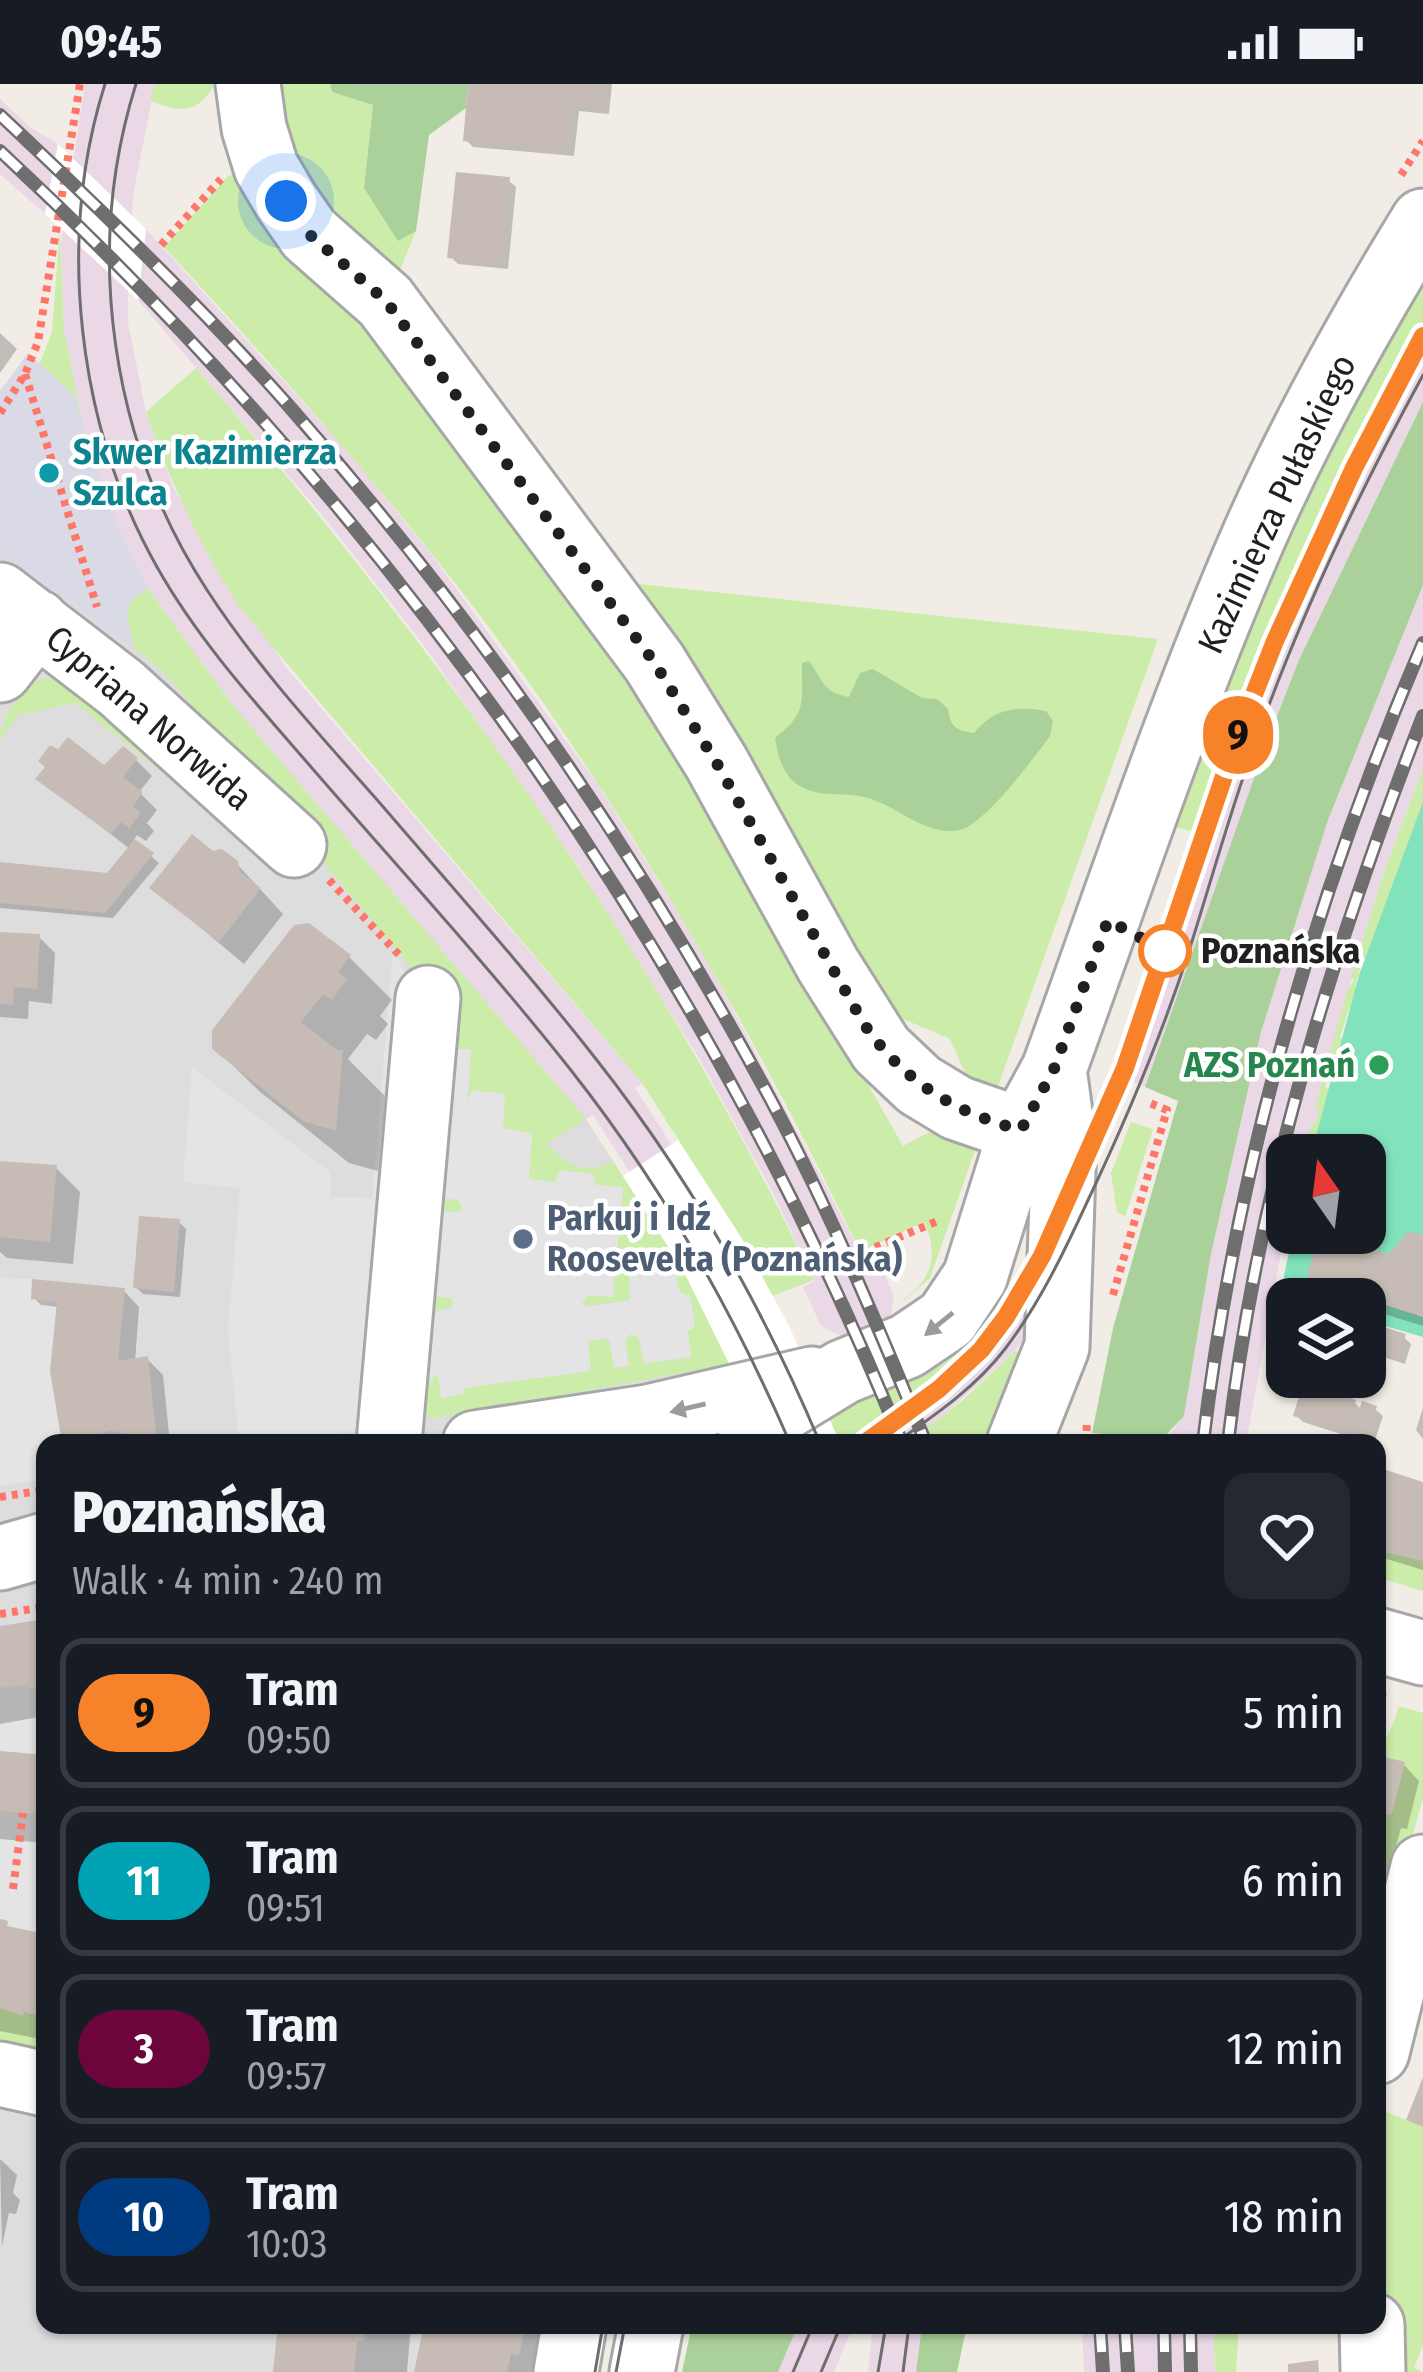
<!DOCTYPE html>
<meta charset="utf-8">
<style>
body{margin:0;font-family:"Fira Sans Condensed",sans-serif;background:#242831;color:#f1f3f6;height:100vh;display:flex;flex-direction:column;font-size:45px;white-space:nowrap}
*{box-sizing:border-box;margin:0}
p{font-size:39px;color:#9ea1a6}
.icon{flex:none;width:66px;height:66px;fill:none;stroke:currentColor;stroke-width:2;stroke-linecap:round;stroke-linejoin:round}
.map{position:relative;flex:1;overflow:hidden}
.panel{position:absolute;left:36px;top:1350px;width:1350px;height:900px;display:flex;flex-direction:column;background:#171b24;border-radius:24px;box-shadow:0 3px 9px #0004}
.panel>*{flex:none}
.badge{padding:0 24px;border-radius:39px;font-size:42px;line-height:78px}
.needle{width:78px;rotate:346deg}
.fabs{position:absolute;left:1266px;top:1050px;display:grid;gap:24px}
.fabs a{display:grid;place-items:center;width:120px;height:120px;border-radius:24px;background:#171b24;box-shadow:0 3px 9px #0004;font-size:60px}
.you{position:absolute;width:60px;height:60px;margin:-30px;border:9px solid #fff;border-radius:50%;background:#1a73e8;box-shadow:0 0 0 18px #1a73e833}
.map>.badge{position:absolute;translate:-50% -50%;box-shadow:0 0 0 6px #fff}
.round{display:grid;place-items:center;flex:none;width:126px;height:126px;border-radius:24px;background:#242831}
.headline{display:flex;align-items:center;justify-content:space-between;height:204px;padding:0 36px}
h1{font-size:57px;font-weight:800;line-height:90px}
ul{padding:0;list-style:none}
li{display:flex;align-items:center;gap:36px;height:150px;margin:0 24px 18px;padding:0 12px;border:6px solid #363941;border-radius:24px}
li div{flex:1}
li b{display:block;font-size:45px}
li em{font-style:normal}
li .badge{min-width:132px;font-weight:700;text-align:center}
.status{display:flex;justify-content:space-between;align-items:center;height:84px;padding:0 60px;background:#171b24;direction:ltr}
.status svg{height:33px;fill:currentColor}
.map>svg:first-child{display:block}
.residential{fill:#dedddd}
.industrial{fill:#ead8e7}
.grass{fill:#ccecaa}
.forest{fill:#aad199}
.pitch{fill:#81e2bc}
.parking{fill:#e4e4e4}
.plaza{fill:#dadae7}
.pier{fill:#fff}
.shadow{fill:#0003}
.building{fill:#c6bcb5}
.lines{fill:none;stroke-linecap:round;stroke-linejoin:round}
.minor-casing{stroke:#a7a7a7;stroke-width:69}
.path{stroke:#ff7669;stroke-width:8;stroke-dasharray:6 6;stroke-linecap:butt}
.minor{stroke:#fff;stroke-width:63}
.tram{stroke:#6e6e6e;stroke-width:3}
.rail-casing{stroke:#6e6e6e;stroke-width:14}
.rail{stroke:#fff;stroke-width:9;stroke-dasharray:27;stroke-linecap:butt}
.oneway{fill:#9b9b9b}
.line-casing{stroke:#fff;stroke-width:27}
.line{stroke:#f7822a;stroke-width:18}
.walk{stroke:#202020;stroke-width:12;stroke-dasharray:0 21.6}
.culture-dot{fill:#0f9aa8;stroke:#fff;stroke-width:4.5}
.stop-dot{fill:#fff;stroke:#f7822a;stroke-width:6}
.leisure-dot{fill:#2e9e5b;stroke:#fff;stroke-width:4.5}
.service-dot{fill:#5c6f8a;stroke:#fff;stroke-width:4.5}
.labels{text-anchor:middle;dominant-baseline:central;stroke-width:9;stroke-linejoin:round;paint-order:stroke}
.culture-label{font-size:36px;font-weight:bold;fill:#0d838f;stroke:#fff;text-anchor:start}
.street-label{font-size:36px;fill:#202020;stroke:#fff}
.stop-label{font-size:36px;font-weight:bold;fill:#202020;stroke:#fff;text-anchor:start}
.leisure-label{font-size:36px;font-weight:bold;fill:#27864d;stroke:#fff;text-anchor:end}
.service-label{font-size:36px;font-weight:bold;fill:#4e5e75;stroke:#fff;text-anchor:start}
</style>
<div class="status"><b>09:45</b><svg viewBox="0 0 49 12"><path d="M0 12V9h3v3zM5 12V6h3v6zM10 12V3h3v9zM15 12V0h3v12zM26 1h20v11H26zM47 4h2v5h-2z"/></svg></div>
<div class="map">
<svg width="1423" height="2288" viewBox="0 0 1423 2288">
<rect width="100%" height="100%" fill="#f1ede6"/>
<path class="residential" d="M0,470L91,532L231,619L586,1035L683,1186L732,1280L700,1359H45V2241H560L555,2288H0Z"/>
<path class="industrial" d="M85,0H155L134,106L128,172V239L147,333L173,403L285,582L642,999L635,1004L732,1154L690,1182L593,1031L586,1035L231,619L142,496L110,425L85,352L64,245L61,158Z
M0,15L30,43L58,60L45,130L0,90Z
M146,145L349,369L432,471L598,701L701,865L864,1175L876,1171L894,1212L891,1232L925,1309L949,1291L984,1251L1048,1143L1031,1243L1015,1267L937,1337L946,1359H856L880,1340L841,1252L821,1242L803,1203L815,1197L771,1105L700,976L578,782L422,559L323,432L138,216Z
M1423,238V318L1299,576L1266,660L1145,1003L1126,995L1208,754L1198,749L1253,594L1372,328Z
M1423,501V684L1383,791L1348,907L1316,1038L1312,1039L1304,1071H1287L1284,1154L1288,1156L1285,1169H1281L1246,1359H1162L1184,1332L1211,1170L1261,948L1328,736Z
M798,2241H854L834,2288H778Z
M873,2241H922L916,2288H868Z
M1082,2241H1213L1215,2288H1084Z"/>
<path class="grass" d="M155,0H215C197,30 181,30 150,16Z
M267,0H330L332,8L373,21L364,104L398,156L416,147L401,184L374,183L299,109Z
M242,85L531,432L777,840L903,1062L937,1044L982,1047L930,1194L901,1219C905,1213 911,1210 916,1205C936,1186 935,1160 924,1138L860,1167C750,941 624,722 472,521C376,396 271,279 164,163L227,93Z
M60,144L64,245L85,352L110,425L142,496L231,619L586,1035L547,1060C566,1082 587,1092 613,1077L683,1186L732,1280L430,1335C420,1317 418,1300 438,1288L442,1314L464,1310V1304L590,1287L588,1258L605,1254L610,1258L614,1283L628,1282L625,1256L631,1250L639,1254L644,1279L690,1273L688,1247L695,1242L690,1213L680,1209L673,1182L629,1185L630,1216L583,1222L582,1216L588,1211L613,1212L623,1104L596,1101L592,1090L561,1086L555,1098L528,1095L532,1050L503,1044L504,1010L473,1006L469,1020H440L432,1113L460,1116L462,1125L457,1128L431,1126L424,1211L452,1214L453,1222L432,1228L420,1223L416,1214L435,1020L439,1016L468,1019L471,966L439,963L442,920L163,587L103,539L102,512L78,448L33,297L52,248Z
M1423,194V238L1372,328L1306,470L1253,594L1198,749L1175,743C1242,552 1322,370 1423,194Z
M196,284C437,565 654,862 814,1196L772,1212L739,1150L642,999L240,524C201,463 172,402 147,333L146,328Z
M620,498L1158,555L991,1022L967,1006L966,991L950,955L887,928Z
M41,595H54L207,711L205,722L75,619L18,631L0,657C0,633 20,607 41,595Z
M1423,684V723L1372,876L1363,874L1355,903L1362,906L1356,925L1349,924L1340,954L1347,956L1341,977L1334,976L1325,1003L1333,1006L1315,1071H1304L1312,1038H1316L1319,1026L1315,1024L1347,907L1354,896L1351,894L1383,791Z
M1131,1038L1153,1045L1125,1133L1117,1128L1111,1089Z
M1007,1208L1010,1211L984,1251L949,1291L856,1359H787L839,1324L943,1280L965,1263Z
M1015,1267L1025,1273L989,1359H907L963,1316Z
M1365,1276L1384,1281L1376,1305L1358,1312L1310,1297L1311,1293H1365Z
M1377,1466L1423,1477V1507L1377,1493Z
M1399,1622L1423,1629V1714L1404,1783L1395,1786L1377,1782V1760L1385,1730H1392L1405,1679L1381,1672C1385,1653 1394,1640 1399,1622Z
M0,1924L22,1932L24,1928L45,1933V1966L0,1956Z
M1382,2026L1423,2043V2261L1414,2284L1423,2288H1388Z
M1213,2241H1239L1236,2288H1215Z"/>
<path class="forest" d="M330,0H468L466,24L429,51L416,147L398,157L364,104L373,21L332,8Z
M1423,318V501L1328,736L1261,948L1211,1170L1184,1332L1162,1355L1092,1349L1113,1244L1178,1017L1145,1003L1266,660L1299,576Z
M809,577C823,596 823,609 849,613L860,589L873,585L922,614L937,615L948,625C951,644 956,646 974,649C994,624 1016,622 1046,627L1053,637L1050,652C1034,674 984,741 960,746C924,753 898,721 864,713C843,708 820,714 800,702C783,693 778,672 775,654C809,628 801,616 802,579Z
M692,2241H798L778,2288H682Z
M922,2241H967L957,2288H916Z"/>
<path class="pitch" d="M1423,718V1253L1365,1236V1215H1294L1280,1211L1293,1149H1365V1071H1311L1359,891Z"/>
<path class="parking" d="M393,867L414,905L367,1346L272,1359H239L228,1247L240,1104L183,1098L192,983L330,1088V1113L372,1114Z
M439,963L471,966L467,1020L472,1006L505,1010L503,1044L532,1050L529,1095L555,1098L560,1086L593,1090L596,1101L623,1103L613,1213L588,1211L582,1219L586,1223L628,1217L631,1213L628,1185L674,1182L680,1209L690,1212L695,1243L688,1247L691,1273L644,1280L639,1254L631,1250L625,1256L629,1282L614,1284L610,1258L604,1254L588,1258L591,1287L464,1304L465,1310L441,1314L438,1290L424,1301L432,1228L452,1225L454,1219L451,1214L424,1211L431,1126L457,1128L462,1125L459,1116L432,1113L440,1019H454L439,1016Z
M0,1194L32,1195L57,1218L50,1287L62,1359H45V1395L0,1402Z
M45,1598V1671L0,1667V1604L29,1600L30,1603Z
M0,1727L45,1731V1850L7,1842V1837L0,1835Z"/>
<path class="plaza" d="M28,269L76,313L85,352L110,425L148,505L131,516L127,531L134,564L0,470V307Z"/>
<path class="pier" d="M58,60L146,145L138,216L45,130Z
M678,1056L739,1150L789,1242L840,1359H768L683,1186L623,1092Z"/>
<path class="shadow" d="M471,0H612L609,30L579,27L574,72L473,63L466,56Z
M508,96L516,103L508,185L458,180L451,173Z
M0,249L17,265L0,289Z
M136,676L152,692L139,708L157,726L147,739L154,747L146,757L137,751L133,757L159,779L113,834L0,824V781L108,792L130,765L39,695L104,685Z
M212,770L236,779L283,830L244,880L153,804Z
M0,851L39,853L55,869L52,920L29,917L28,935L0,933Z
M349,873L392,916L380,932L388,940L376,956L367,950L348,975L385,1012L378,1087L349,1079L259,1007L215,964Z
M0,1080L56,1084L80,1108L73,1180L7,1174L0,1168Z
M179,1138L186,1145L180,1213L143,1210L136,1203Z
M1423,1155V1242L1365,1224V1215L1325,1211L1309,1195L1390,1174Z
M124,1207L139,1223L135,1278L147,1275L163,1291L170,1359H65L59,1223L41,1221L34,1214Z
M1365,1240L1404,1253L1411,1260L1405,1280L1365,1267Z
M1355,1319L1363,1327L1375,1325L1383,1332L1374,1359L1363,1356L1355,1348L1353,1354L1303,1338L1296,1331Z
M1423,1324V1355L1416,1346Z
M1250,1354L1280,1359H1249Z
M1377,1386L1423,1401V1486L1377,1472Z
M45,1538V1632L0,1640V1545Z
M0,1670L45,1674V1759L0,1755Z
M1377,1674L1404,1681L1419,1697L1407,1745L1401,1744L1377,1832Z
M0,1838L13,1846L45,1852V1956L0,1947Z
M0,2075L17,2091L13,2109L20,2116L16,2130L9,2129L2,2162Z
M281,2241H411L407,2288H276Z
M427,2241H546L543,2288H417Z"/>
<path class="building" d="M468,0H605L603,24L572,22L568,67L463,57Z
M456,88L510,93L501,180L447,174Z
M68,653L104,681L123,662L138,674L123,693L143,708L133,722L141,729L129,744L120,738L111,750L35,695L45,683L38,677L50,661L58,665Z
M192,750L213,767L222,765L238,777L240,788L261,804L219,858L149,804Z
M135,755L154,769L105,829L0,819V778L107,789Z
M309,839L351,871L338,888L347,895L332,916L323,910L301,938L337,966H343L336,1047L303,1037L212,965V946L294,841Z
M0,848L40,850L37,905L14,903L13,921L0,920Z
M0,1077L57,1081L50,1158L0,1153Z
M139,1132L180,1135L174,1208L133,1204Z
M1409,1147L1423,1151V1233L1306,1196L1319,1149L1389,1170Z
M32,1195L125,1204L118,1277L148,1272L156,1350L144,1353L111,1347L95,1351V1359H62L50,1287L57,1218L31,1215Z
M1280,1211L1287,1213V1250L1274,1246Z
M1365,1237L1406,1250L1398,1274L1365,1264Z
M1303,1299L1356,1316L1346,1348L1293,1332Z
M1362,1317L1377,1322L1367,1354L1352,1350Z
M1377,1383L1423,1398V1477L1377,1466Z
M45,1535V1598L36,1599V1603L29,1604V1600L0,1604V1542Z
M0,1667L45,1671V1731L0,1727Z
M1377,1671L1405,1678L1391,1731L1385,1730L1378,1755Z
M0,1835L8,1837L7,1842L45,1850V1933L24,1928L23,1932L0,1924Z
M1423,1993V2043L1406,2036Z
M278,2241H366L364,2257H357L354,2288H273Z
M424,2241H525L519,2272L511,2270L507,2288H414Z
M1318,2276L1319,2288H1288V2280Z"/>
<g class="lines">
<defs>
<path id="minor" d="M248,0L254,44L266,83L286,117L309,150L385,217L654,578L716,678L828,881L881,965L919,1001L957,1024L1021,1046
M0,511L121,604L294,761
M0,586L37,538
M389,1359L428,914
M475,1359L648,1333L812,1295
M749,1359L784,1324L843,1288L907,1262L947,1235L975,1193L1021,1046L1054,985C1119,806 1178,626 1254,452C1302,343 1361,238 1423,137
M1019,1359L1057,1263L1064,1058L1054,985
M0,1474L45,1461
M1377,1556L1423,1569
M1377,1968L1423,1783
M0,1990L45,2000
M1372,2241L1373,2288
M566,2288L574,2241
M642,2288L651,2241"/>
</defs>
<use href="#minor" class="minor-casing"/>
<path class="path" d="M1401,91L1423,57
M161,161L221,95
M25,290L97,523
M0,329L25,290L38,258L80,0
M329,796L401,873
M864,1168L940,1136
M1113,1211L1167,1026L1147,1018
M1085,1354L1142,1359
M1086,1359L1087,1337
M0,1413L45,1406
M0,1530L45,1523
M1377,1634L1383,1609
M13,1805L23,1729"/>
<use href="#minor" class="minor"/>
<path class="tram" d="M105,0C56,155 77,341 157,483C197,554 252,615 305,676C394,779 486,879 570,985C660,1099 733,1227 790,1359
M136,0C83,168 111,359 207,506C257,583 319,650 379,718C452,803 527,887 596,975C689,1093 762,1221 820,1359
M865,1359L939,1305L970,1278L1006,1233L1043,1172L1125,984L1238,651L1275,557L1354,384L1423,252
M895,1359C935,1331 976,1303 1005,1265C1040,1219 1065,1166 1089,1114C1126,1036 1161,953 1188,870C1210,801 1229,731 1254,662C1299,534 1358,410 1423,291
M595,2288L603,2241
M616,2288L625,2241
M793,2288L813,2241
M821,2288L841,2241
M878,2288L886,2241
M903,2288L909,2241"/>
<defs>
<path id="rail" d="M0,31C99,124 198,219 288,321C475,533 639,770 773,1020C831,1129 879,1245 926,1359
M0,67C388,428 702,866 902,1359
M1203,1359C1236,1084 1314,814 1423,559
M1228,1359C1257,1108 1332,867 1423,632
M1100,2241L1103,2288
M1125,2241L1128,2288
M1164,2241L1165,2288
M1190,2241L1191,2288"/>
</defs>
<use href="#rail" class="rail-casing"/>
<use href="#rail" class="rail"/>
</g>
<defs><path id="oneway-solid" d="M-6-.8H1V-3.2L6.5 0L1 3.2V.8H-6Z" transform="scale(3)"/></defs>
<g class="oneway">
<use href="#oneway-solid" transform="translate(939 1240) rotate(141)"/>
<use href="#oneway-solid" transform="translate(688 1324) rotate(167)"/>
</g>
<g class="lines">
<defs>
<path id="line" d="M865,1359L939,1305L981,1266L1006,1233L1042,1172L1125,984L1238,651L1275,557L1354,384L1423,252"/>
</defs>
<use href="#line" class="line-casing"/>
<use href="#line" class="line"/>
<path class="walk" d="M286,117L309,150L386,217L654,578L716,678L864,940C903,997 955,1029 1021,1046L1054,985L1108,836L1165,867"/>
</g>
<circle class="culture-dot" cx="49" cy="389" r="12"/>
<circle class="stop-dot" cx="1165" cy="867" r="24"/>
<circle class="leisure-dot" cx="1379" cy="981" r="12"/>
<circle class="service-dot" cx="523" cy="1155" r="12"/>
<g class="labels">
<g class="culture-label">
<text x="73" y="368">Skwer Kazimierza<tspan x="73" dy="41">Szulca</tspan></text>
</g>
<g class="street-label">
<text transform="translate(1277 420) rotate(-65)">Kazimierza Pułaskiego</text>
<text transform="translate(149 634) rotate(41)">Cypriana Norwida</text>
</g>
<g class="stop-label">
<text x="1201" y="867">Poznańska</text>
</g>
<g class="leisure-label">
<text x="1355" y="981">AZS Poznań</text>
</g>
<g class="service-label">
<text x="547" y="1134">Parkuj i Idź<tspan x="547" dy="41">Roosevelta (Poznańska)</tspan></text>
</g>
</g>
</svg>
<div class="fabs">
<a><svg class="needle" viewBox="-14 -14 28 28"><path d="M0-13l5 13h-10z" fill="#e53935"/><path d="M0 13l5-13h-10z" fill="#9ea1a6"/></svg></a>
<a><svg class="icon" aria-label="layers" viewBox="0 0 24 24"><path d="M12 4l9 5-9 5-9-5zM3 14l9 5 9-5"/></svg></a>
</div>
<div class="you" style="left:286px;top:117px"></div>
<b class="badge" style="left:1238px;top:651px;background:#f7822a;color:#111">9</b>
<section class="panel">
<div class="headline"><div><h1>Poznańska</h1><p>Walk · 4 min · 240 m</p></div><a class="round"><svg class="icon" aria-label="heart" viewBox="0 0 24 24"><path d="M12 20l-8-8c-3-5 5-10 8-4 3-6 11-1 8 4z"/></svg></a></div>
<ul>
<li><span class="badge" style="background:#f7822a;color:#111">9</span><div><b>Tram</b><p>09:50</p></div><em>5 min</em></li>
<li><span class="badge" style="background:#00a3b4;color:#fff">11</span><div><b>Tram</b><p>09:51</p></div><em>6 min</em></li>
<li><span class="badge" style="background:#6d053d;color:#fff">3</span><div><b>Tram</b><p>09:57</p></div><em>12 min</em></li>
<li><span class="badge" style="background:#003b80;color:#fff">10</span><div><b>Tram</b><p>10:03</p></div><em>18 min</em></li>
</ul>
</section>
</div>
